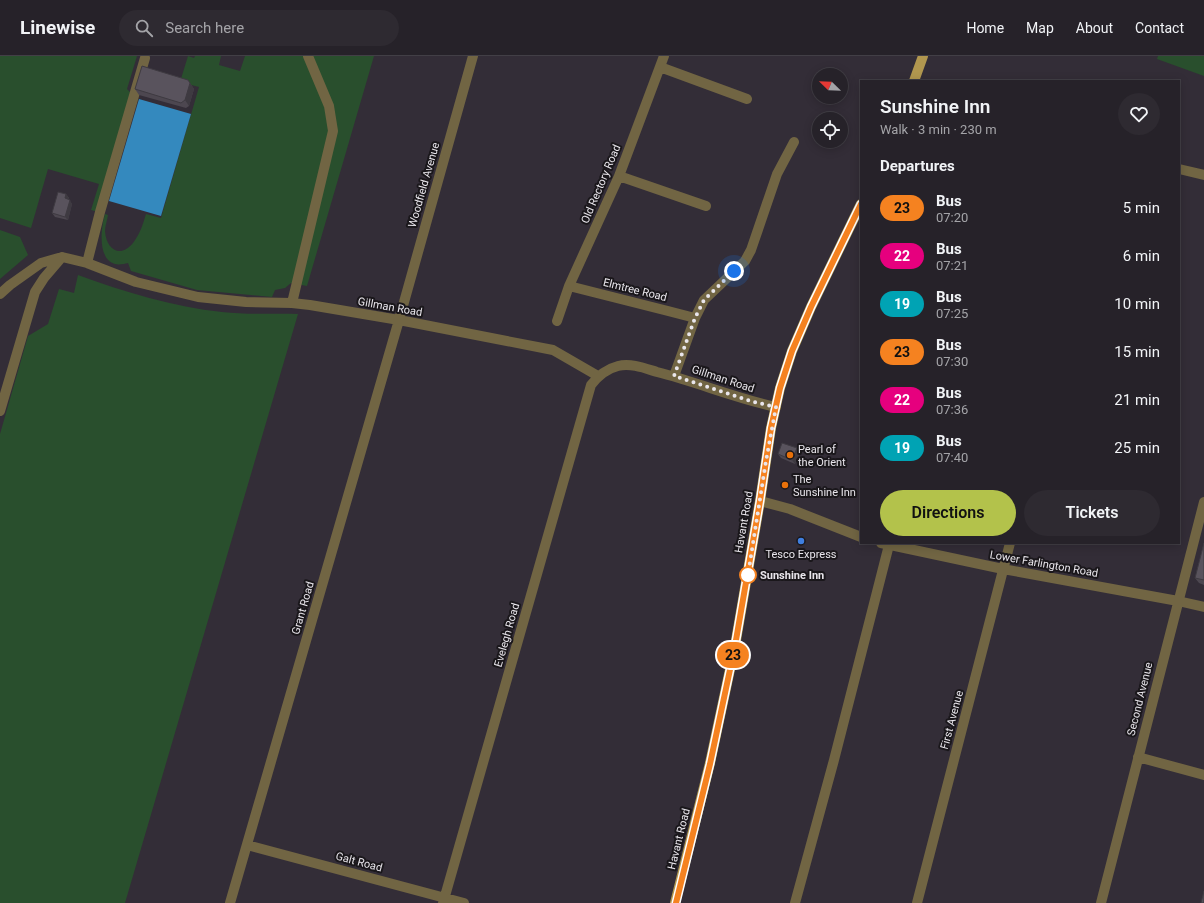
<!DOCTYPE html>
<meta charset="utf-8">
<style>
body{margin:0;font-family:Roboto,sans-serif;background:#2e2a31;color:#f1f3f6;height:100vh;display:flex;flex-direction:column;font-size:15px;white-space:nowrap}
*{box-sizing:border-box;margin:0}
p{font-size:13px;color:#a4a4a8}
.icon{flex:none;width:22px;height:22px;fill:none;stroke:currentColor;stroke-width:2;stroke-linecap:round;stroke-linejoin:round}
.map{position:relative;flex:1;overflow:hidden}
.panel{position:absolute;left:860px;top:24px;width:320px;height:464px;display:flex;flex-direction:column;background:#262229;border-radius:0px;box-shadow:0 2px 10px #0003,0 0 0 1px #423f46}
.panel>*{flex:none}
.badge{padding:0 8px;border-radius:13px;font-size:14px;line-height:26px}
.needle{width:26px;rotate:293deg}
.fabs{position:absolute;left:812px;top:12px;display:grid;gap:8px}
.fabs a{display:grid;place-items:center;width:36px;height:36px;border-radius:50%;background:#262229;box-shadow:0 2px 10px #0003,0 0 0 1px #423f46;font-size:20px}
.you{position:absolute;width:20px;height:20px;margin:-10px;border:3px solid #fff;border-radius:50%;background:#1a73e8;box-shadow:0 0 0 6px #1a73e833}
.map>.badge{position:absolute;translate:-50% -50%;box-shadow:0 0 0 2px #fff}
h2{padding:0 20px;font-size:15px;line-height:36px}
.round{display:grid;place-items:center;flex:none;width:42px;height:42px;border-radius:21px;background:#2e2a31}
.head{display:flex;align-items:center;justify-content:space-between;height:68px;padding:0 20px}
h1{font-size:19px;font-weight:600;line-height:30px}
.action{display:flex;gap:8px;margin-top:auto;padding:8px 20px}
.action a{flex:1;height:46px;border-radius:24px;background:#b3c24b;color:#111;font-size:16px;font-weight:600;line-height:46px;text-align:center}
.action a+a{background:#2e2a31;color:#f1f3f6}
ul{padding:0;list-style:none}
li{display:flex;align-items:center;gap:12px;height:48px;padding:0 20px}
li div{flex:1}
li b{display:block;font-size:15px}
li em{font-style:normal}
li .badge{min-width:44px;font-weight:700;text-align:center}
header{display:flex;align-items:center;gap:24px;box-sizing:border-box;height:56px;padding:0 20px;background:#262229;border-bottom:1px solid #423f46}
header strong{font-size:19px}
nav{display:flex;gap:22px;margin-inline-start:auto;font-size:14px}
.search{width:280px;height:36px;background:#2e2a31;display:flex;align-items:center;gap:10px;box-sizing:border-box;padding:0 14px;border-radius:22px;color:#a4a4a8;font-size:15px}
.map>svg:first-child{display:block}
.green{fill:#294f2d}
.water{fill:#3489be}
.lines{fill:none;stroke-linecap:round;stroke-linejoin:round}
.minor{stroke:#716543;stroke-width:10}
.major{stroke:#b1974f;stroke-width:10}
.wall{fill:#4d4750}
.shaded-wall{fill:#3e3a41}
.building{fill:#59535d;stroke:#3e3a41}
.line-casing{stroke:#fff;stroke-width:9}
.line{stroke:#f58220;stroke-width:6}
.walk{stroke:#e9e6ec;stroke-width:4;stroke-dasharray:0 7.2}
.food-dot{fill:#e8710a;stroke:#1a171b;stroke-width:1.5}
.shop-dot{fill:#3f7fe0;stroke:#1a171b;stroke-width:1.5}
.stop-dot{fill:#fff;stroke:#f58220;stroke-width:2}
.labels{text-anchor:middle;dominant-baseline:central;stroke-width:4;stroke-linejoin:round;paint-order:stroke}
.street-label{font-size:11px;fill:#e9e6ec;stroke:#1a171b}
.poi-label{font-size:11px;fill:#e9e6ec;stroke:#1a171b;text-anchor:start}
.stop-label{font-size:11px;font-weight:bold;fill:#e9e6ec;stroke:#1a171b;text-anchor:start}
</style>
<header>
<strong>Linewise</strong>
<div class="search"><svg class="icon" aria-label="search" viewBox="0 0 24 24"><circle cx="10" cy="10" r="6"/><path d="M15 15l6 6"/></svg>Search here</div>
<nav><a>Home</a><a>Map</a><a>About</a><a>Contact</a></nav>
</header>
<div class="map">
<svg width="1204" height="847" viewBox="0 0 1204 847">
<rect width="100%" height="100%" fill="#332d37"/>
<path class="green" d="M0,0H137L127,33L132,38L98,156L91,154L99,128L48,113L31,172L0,162Z
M188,0L194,2L195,0H221L219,9L240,15L245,0H374L307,230L291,227L285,232L275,234L272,241L197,234L131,215L128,207C124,208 119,209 115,208C97,203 101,171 105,158L108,159C107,165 105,170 105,175C106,193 120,203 133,187C140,178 143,168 146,158L161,162L199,31L180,26Z
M1158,0H1204V20L1157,3Z
M0,174L20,181L28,199L0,223Z
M78,219C124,236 174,251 222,256C247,259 273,257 298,258L125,847H0V378L28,280L48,268L59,233L74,237Z"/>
<path class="water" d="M139,43L191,58L161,160L109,145Z"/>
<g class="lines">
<path class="minor" d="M660,11L747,43
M1179,113L1204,119
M619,120L706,150
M87,207L100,156L145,2
M569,230L668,255L695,262
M0,238L10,229L41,207L62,201L87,207L136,226L198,241L246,246L292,247L310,249L399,264L553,294L598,320
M292,247L333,75L329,50L308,0
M557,265L569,230L619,120L664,0
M674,320L695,262L704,244L745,205L751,194L777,118L794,86
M0,355L35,236L44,222L62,201
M760,445L790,453L861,481
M881,487L1003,513L1178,545L1204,551
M1138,701L1204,719
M247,789L464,847
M230,847L399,264L473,0
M443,847L591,329C598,320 606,313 618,310C631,307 644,312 657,316C697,326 735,342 776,351
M795,847L834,704L889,489
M917,847L1010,487
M1101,847L1204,446"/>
<path class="major" d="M914,25L923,0
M675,847L710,707L735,590L760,445L771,372L780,332L792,295L811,251L861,148"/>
</g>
<path class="wall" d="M188,24L194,33L189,50L186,52L139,39L135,33Z
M66,138L69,142L68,143L72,148L68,164L55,161L52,157Z
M800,396L795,408L781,402L778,398Z
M1204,487V529L1199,527L1195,522Z"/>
<path class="shaded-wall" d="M188,24L194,33L189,50L185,44Z
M66,138L69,142L67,146L65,142Z
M70,144L72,148L68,164L65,161Z
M797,392L800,396L795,408L792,404Z"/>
<path class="building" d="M142,10L188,24L190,27L185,44L181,47L135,33Z
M58,136L66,138L65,142L70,144L65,161L52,157Z
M782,387L797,392L792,404L778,398Z
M1204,487V524L1195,522Z
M1204,835V847H1201Z"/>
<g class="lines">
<defs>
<path id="line" d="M676,847L710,708L735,590L760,445L771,372L780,332L792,295L811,251L861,148"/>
</defs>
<use href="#line" class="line-casing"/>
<use href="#line" class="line"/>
<path class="walk" d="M734,215L704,244L695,262L674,320L754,346L776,351L766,405L748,519"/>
</g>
<g class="food-dot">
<circle cx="790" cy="399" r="4"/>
<circle cx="785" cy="429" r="4"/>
</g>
<circle class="shop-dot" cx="801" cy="485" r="4"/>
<circle class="stop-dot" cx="748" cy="519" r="8"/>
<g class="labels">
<g class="street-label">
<text transform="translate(601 128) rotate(-67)">Old Rectory Road</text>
<text transform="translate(424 129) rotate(-74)">Woodfield Avenue</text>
<text transform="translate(635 234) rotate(14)">Elmtree Road</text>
<text transform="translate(390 251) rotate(10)">Gillman Road</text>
<text transform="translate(723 323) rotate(18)">Gillman Road</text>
<text transform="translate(744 466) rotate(-80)">Havant Road</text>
<text transform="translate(1044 508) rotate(10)">Lower Farlington Road</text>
<text transform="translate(303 552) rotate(-74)">Grant Road</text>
<text transform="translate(507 579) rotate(-74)">Evelegh Road</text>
<text transform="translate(1140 643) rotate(-76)">Second Avenue</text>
<text transform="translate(952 664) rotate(-75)">First Avenue</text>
<text transform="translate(679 783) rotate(-76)">Havant Road</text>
<text transform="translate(359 806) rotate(15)">Galt Road</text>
</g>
<g class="poi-label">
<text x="798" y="393">Pearl of<tspan x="798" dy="13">the Orient</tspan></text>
<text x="793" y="423">The<tspan x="793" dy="13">Sunshine Inn</tspan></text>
<text x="801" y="498" text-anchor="middle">Tesco Express</text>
</g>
<g class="stop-label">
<text x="760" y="519">Sunshine Inn</text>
</g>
</g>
</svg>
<div class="fabs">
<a><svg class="needle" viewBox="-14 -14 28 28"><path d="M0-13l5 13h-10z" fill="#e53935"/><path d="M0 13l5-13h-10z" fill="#a4a4a8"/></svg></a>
<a><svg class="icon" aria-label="locate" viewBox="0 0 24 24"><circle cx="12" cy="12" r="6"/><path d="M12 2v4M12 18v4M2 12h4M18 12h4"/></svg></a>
</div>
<div class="you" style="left:734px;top:215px"></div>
<b class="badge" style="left:733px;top:599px;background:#f58220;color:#111">23</b>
<section class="panel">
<div class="head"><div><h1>Sunshine Inn</h1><p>Walk · 3 min · 230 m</p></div><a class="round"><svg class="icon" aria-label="heart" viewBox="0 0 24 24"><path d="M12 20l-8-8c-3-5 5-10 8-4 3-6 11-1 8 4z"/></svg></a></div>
<h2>Departures</h2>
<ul>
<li><span class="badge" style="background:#f58220;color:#111">23</span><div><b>Bus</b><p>07:20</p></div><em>5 min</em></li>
<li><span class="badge" style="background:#e6007e;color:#fff">22</span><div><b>Bus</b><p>07:21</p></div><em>6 min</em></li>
<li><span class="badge" style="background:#00a3b4;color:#fff">19</span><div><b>Bus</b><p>07:25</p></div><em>10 min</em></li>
<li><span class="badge" style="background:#f58220;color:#111">23</span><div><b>Bus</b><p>07:30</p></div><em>15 min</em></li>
<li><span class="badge" style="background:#e6007e;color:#fff">22</span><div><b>Bus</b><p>07:36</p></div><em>21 min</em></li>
<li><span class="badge" style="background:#00a3b4;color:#fff">19</span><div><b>Bus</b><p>07:40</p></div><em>25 min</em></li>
</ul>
<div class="action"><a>Directions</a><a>Tickets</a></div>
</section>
</div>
